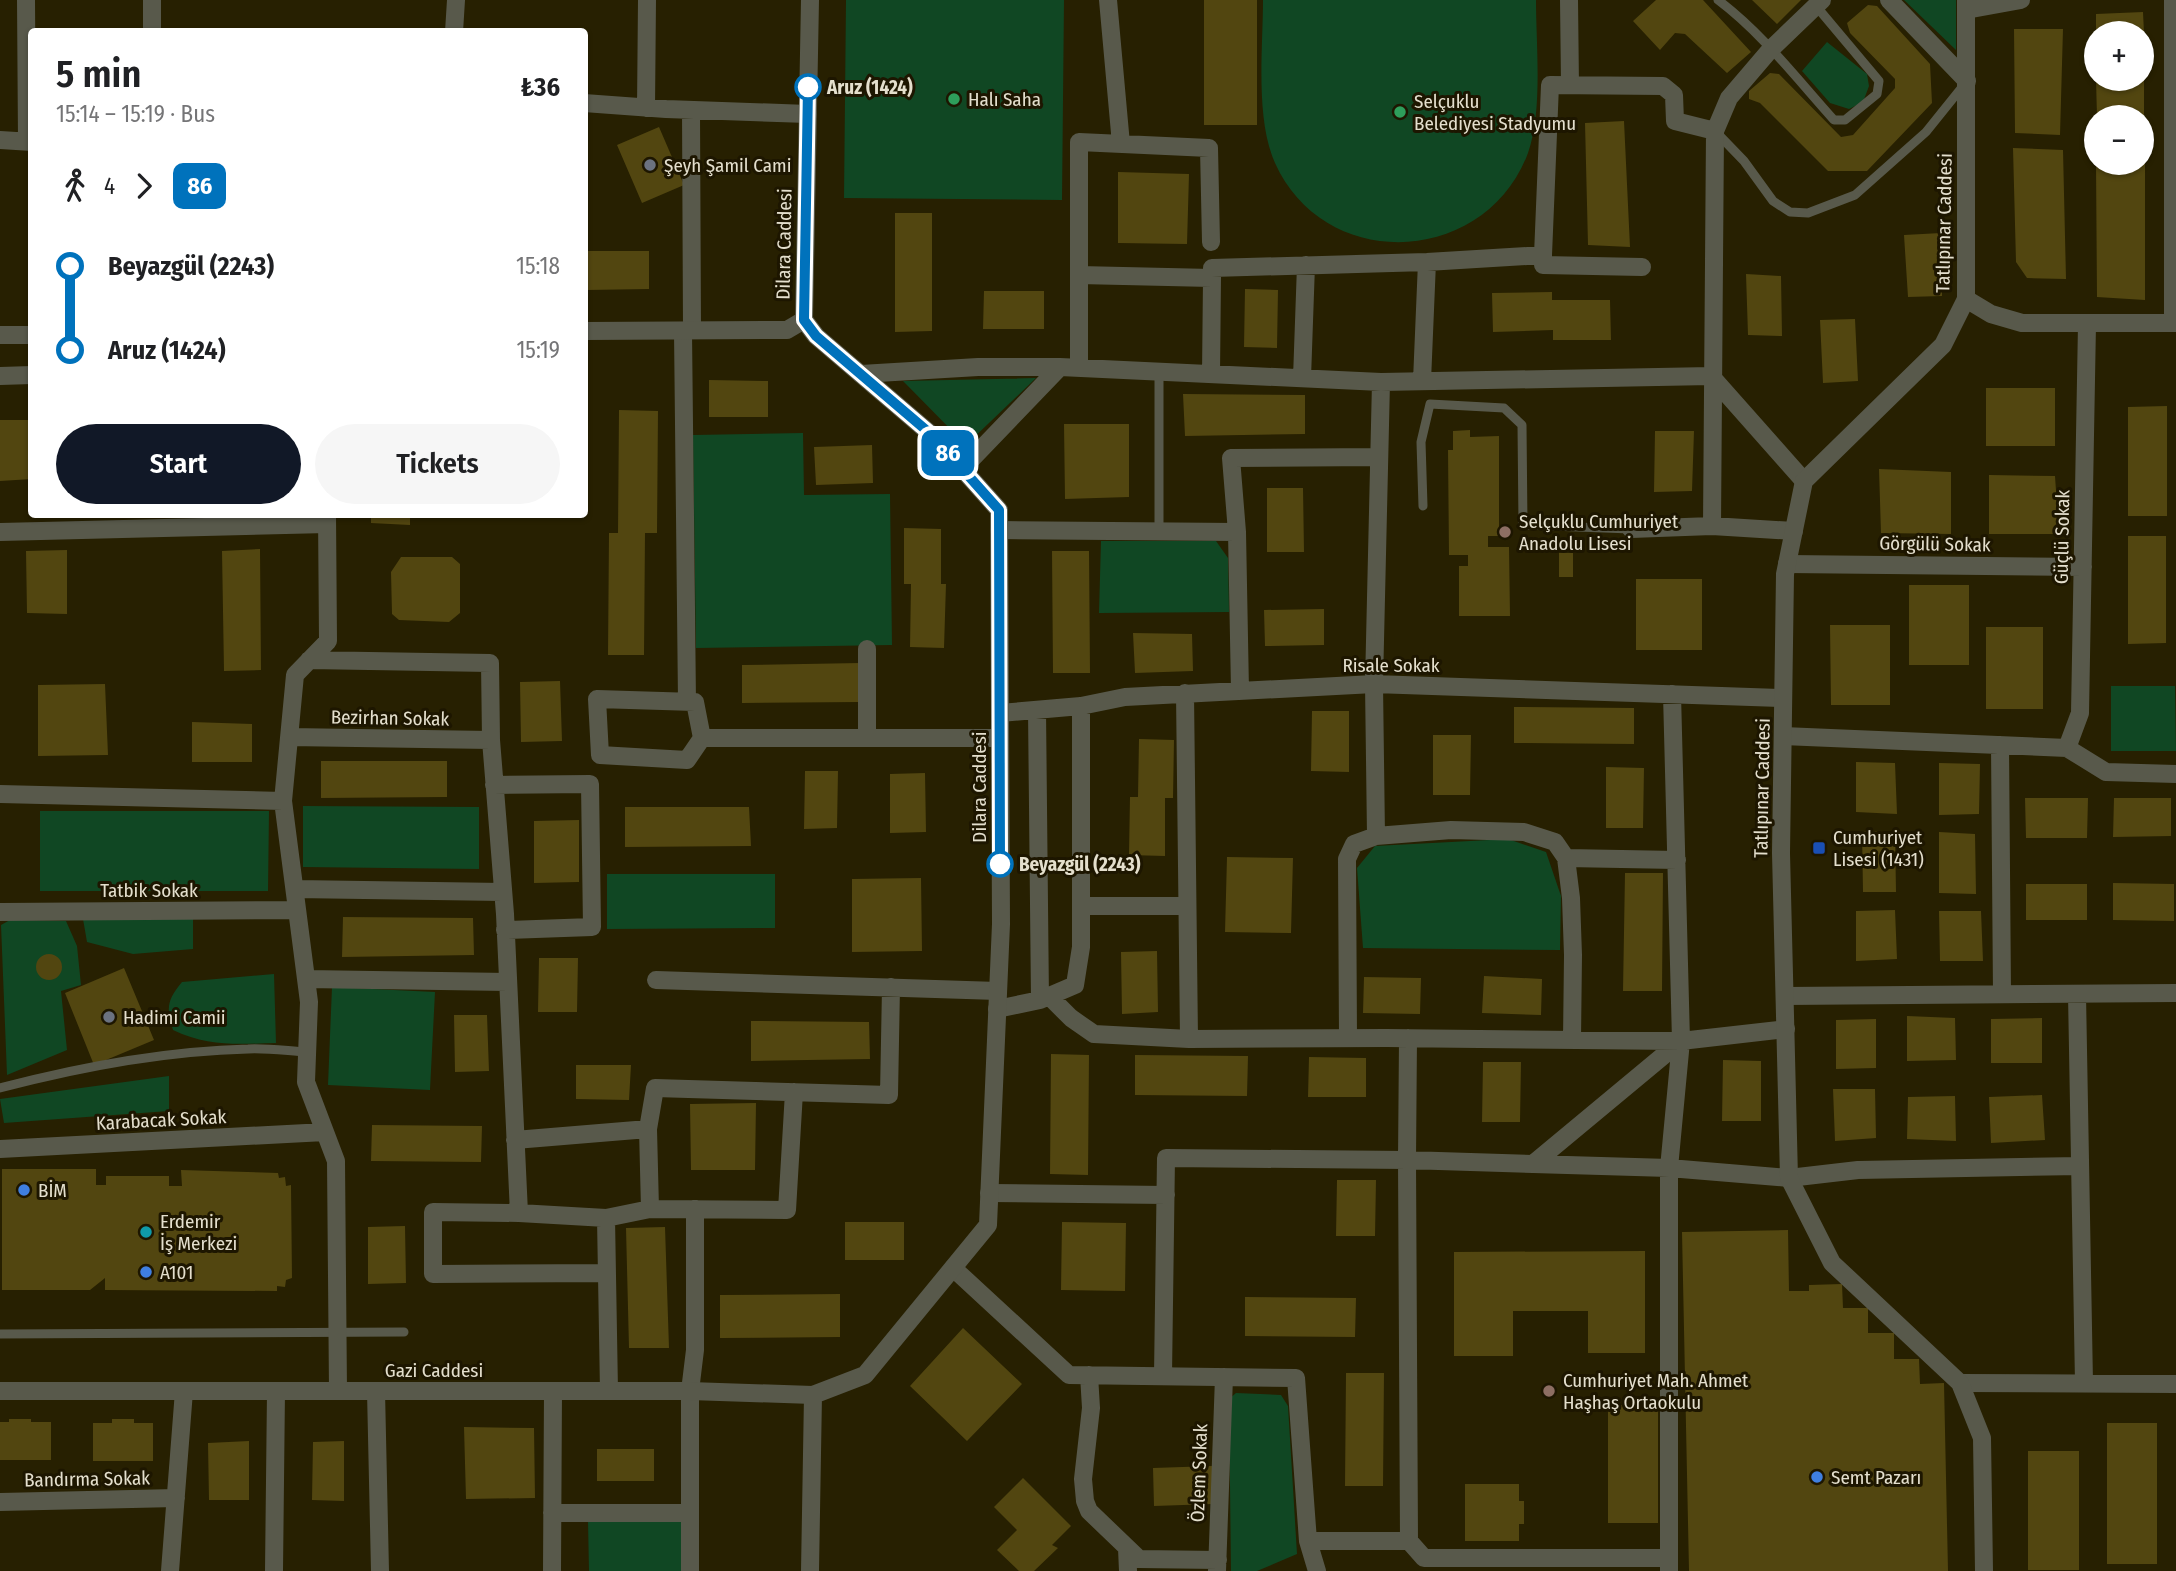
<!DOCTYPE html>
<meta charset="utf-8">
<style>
body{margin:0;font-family:"Fira Sans Condensed",sans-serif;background:#f6f6f6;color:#202124;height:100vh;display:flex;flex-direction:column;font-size:26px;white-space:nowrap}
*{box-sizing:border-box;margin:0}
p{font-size:23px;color:#757577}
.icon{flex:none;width:38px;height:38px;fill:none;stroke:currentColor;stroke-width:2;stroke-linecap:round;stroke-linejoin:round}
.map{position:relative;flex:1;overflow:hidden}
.details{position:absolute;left:28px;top:28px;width:560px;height:490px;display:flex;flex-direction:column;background:#fff;border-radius:7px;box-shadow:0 2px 5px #0004}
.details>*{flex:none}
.badge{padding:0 14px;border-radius:10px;font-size:24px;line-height:46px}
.controls{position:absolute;left:2084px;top:21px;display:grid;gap:14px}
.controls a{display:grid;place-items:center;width:70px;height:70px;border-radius:50%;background:#fff;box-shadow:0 2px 5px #0004;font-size:35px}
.map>.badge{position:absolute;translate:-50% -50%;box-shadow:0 0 0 4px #fff}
.legs{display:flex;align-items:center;gap:10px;height:77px;padding:0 28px;font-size:23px}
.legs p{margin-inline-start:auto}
.head{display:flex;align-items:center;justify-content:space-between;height:119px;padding:0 28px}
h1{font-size:38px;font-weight:600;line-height:52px}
.primary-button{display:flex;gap:14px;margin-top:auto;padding:14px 28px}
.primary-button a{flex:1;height:80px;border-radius:42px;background:#111827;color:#fff;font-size:28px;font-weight:600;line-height:80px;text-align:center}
.primary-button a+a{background:#f6f6f6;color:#202124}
ul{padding:0 28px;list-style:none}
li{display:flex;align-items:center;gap:24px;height:84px;font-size:26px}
li i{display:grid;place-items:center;width:10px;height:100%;margin:0 9px;background:currentColor}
li i::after{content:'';width:18px;height:18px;margin:-9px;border:5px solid;border-radius:50%;background:#fff}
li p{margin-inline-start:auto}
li:first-child i{background:linear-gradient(#0000 50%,currentColor 0)}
li:last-child i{background:linear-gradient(currentColor 50%,#0000 0)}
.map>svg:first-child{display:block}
.green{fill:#104723}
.building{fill:#524610}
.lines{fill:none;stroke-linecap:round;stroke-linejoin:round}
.service{stroke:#58594b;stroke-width:9}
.minor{stroke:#58594b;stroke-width:18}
.tertiary{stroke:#58594b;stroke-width:18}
.line-1-casing{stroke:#fff;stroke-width:16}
.line-1{stroke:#0072bc;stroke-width:10}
.stop-1-dot{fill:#fff;stroke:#0072bc;stroke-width:3.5}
.leisure-dot{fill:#2e9e5b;stroke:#1d1600;stroke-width:2.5}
.worship-dot{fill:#6b7280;stroke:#1d1600;stroke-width:2.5}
.education-dot{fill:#8d6e63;stroke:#1d1600;stroke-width:2.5}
.transit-dot{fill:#1a4fb4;stroke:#1d1600;stroke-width:2.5}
.shop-dot{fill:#3f7fe0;stroke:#1d1600;stroke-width:2.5}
.culture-dot{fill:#0f9aa8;stroke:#1d1600;stroke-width:2.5}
.labels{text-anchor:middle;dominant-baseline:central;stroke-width:6;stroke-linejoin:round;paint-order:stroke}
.stop-label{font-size:19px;font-weight:bold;fill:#e4dfcd;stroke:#1d1600;text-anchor:start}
.poi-label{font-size:19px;fill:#e4dfcd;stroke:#1d1600;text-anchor:start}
.street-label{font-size:19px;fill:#e4dfcd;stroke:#1d1600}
</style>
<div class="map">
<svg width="2176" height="1571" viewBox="0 0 2176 1571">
<rect width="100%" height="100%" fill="#272001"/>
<path class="green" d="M846,0H1064L1062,200L844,198Z
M1263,0H1536C1536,45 1543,111 1528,153C1486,266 1325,274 1275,163C1255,118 1263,49 1263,0Z
M1904,0H1956V50Z
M1827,42L1867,74L1869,86L1863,102L1849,109L1830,103L1802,71Z
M1036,378L966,445L903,381Z
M803,433L804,495L890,494L892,645L696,648L693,435Z
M1101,541H1216L1228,558L1229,612L1099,613Z
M2111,686H2175L2176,751H2111Z
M303,806L479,807V869L303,867Z
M40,811H269L268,891H40Z
M1508,839L1546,852L1561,896L1560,950L1363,948L1357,868L1375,846Z
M607,874H775V928L607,929Z
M83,919H193V949L133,954L87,942Z
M10,920L66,921L77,946L81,985L61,991L67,1050L7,1075L1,925Z
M274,974L276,1043C237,1044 209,1047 173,1030C166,1008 167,1000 182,982Z
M332,987L435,992L430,1090L328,1085Z
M169,1076V1111L4,1123L0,1099Z
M1236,1393L1281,1395L1288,1406L1297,1554L1257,1571H1231L1229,1399Z
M588,1521H681L682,1571H589Z"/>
<path class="building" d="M1204,0H1257V125H1204Z
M1656,0H1703L1751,52L1727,73L1685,34L1675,33L1660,50L1633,21Z
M1752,0H1801L1777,24Z
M1868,5L1877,6L1930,64L1932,103L1867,171H1828L1760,103L1749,99V91L1770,73L1779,74L1841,137L1853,135L1895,88V79L1850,33L1847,23Z
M2143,12L2144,33H2096V14Z
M2014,29H2063L2060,135L2015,133Z
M2096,79H2144V117H2097Z
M1624,121L1630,247L1588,245L1585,123Z
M659,127L684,185L642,203L617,145Z
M2013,148L2063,150L2066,279L2027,278L2016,262Z
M2145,162V300L2097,297L2096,163Z
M1118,172L1189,174L1187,244L1118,243Z
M895,213H932V331L895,332Z
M1941,233L1942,296L1908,297L1904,235Z
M587,251H649V289L587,290Z
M1746,274L1781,276L1782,336L1748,335Z
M1245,289L1278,290L1277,348L1244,347Z
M984,291H1044V329H983Z
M1552,292V300H1610L1611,340H1553V330L1493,332L1492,293Z
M1855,319L1858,381L1823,383L1820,320Z
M709,380L768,381V417H709Z
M1986,388H2055V446H1986Z
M1183,394L1305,395V434L1185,436Z
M2167,406V516H2128V407Z
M619,410L658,411L657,533H645L644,655H608L609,533H618Z
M0,420H31L32,479L0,481Z
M1064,424H1129V497L1065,499Z
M1470,430V437L1499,436V536H1488V547H1509L1510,616H1459V566H1468V555H1449L1448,450H1453V431Z
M1655,431H1694L1692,491L1654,492Z
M872,445L873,483L816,485L814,447Z
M1879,469L1951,472V534L1881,533Z
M1989,475L2055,476L2059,534H1989Z
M1267,488H1303L1304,552H1267Z
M371,514H410V525L371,523Z
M904,528L941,529V584H946L944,648L910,647L911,584H904Z
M2128,536H2166V643L2128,644Z
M260,549L261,670L224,671L222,551Z
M67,550V614L27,613L26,551Z
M1052,551H1089L1090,673H1053Z
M1559,553H1573V577H1559Z
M401,557H452L460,564V613L449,622L399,620L392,614L391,572Z
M1636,579H1702V650H1636Z
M1909,585H1969V665H1909Z
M1324,609V645L1265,646L1264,610Z
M1830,625H1890V705H1831Z
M1986,627H2043V709H1986Z
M1133,633L1192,634L1193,671L1135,673Z
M860,663V702L742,703V665Z
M560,681L562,741L521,742L520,682Z
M105,684L108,755L38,756V685Z
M1514,707L1634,708V744L1514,743Z
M1312,711H1349V772L1311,771Z
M192,722L252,724V762H192Z
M1433,735H1471L1470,795H1433Z
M1139,739L1174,740L1173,798H1165V856L1129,855L1130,797H1138Z
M321,761H447V797L321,798Z
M1856,762L1895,763L1897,814L1856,812Z
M1939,763L1980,764L1979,814L1939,815Z
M1606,767L1644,768L1643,828H1606Z
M805,771H838L837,828L804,829Z
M925,773L926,832L890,833V774Z
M2025,798H2088L2087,838H2026Z
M2114,798H2171V836L2113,837Z
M625,807H749L751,846L625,847Z
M579,820V882L534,883V821Z
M1862,831L1895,832L1896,892H1863Z
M1939,832L1975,834L1976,894L1939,893Z
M1227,857L1293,858L1291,933L1225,932Z
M1625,873H1663L1662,991H1623Z
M921,878L922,951L852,952V879Z
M2113,883L2174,884V921L2113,920Z
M2026,884H2087V920H2026Z
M1895,910L1897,959L1856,961V911Z
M1939,911H1981L1983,961H1940Z
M343,917L473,918L474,955L342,957Z
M1157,951L1158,1012L1122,1014L1121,952Z
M36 967a13 13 0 1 1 26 0a13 13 0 1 1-26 0Z
M539,958H578L577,1012H538Z
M124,968L154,1040L94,1065L65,993Z
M1484,976L1542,979L1541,1015L1482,1013Z
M1364,977L1421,978L1420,1014L1363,1013Z
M454,1015H487L489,1071L455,1072Z
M1907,1016L1955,1018L1956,1060L1907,1061Z
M2042,1018V1063H1991V1019Z
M1876,1019V1068L1836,1069V1020Z
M751,1021L869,1022L870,1059L751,1061Z
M1051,1054L1089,1055L1088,1175L1050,1174Z
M1135,1055L1248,1056L1247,1096L1135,1095Z
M1309,1057L1366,1058V1097H1308Z
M1723,1060L1761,1061V1121H1722Z
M1483,1062H1521L1520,1122H1482Z
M576,1065H631L629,1100L576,1099Z
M1833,1089H1875L1876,1138L1835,1141Z
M2042,1095L2045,1140L1991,1143L1989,1097Z
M1955,1096L1956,1141L1907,1139L1908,1097Z
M756,1103L755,1170H691L690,1104Z
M372,1125L482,1126L481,1162L371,1161Z
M2,1169H96V1185H106V1176H169V1186H182L181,1170L278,1173L279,1178L285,1177L286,1186L291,1185L292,1278L286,1280L285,1287L277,1286V1291L105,1290V1278L90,1290H2Z
M1337,1180H1376L1375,1236H1336Z
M845,1222H904V1260H845Z
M1062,1222L1126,1223L1125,1291L1061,1290Z
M405,1226L406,1283L368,1284V1227Z
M665,1227L669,1348H629L626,1228Z
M1788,1230L1789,1291H1809V1285L1842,1284L1843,1308H1868V1333H1894V1359H1919L1920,1384L1944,1383L1948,1571H1689L1682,1232Z
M1645,1251V1353H1588V1311H1513V1356H1454V1252Z
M840,1294V1337L720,1338V1295Z
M1245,1297L1356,1298L1355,1337L1245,1336Z
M963,1328L1022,1384L967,1441L910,1386Z
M1346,1373H1384L1383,1486H1345Z
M1608,1405H1658V1523H1608Z
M9,1419H31V1422H51V1460H0V1422H9Z
M112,1419H134V1423H153V1461H93V1423H112Z
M2107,1423H2157V1564H2107Z
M464,1427L534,1428L535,1498L466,1499Z
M249,1441V1500H209L208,1443Z
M344,1441V1501L312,1500L313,1442Z
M597,1449H654V1481H597Z
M2028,1451H2079V1570H2028Z
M1212,1466L1213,1504L1154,1506L1153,1468Z
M1023,1478L1071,1526L1052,1545L1058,1548L1034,1571H1019L997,1550L1017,1530L994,1507Z
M1465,1484H1519V1501H1524V1524H1519V1541H1465Z"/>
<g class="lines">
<path class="service" d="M1718,0C1762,33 1797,79 1834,120H1845L1877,94L1879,81L1816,6
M1716,132L1744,161L1773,201L1790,212L1808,213L1855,195L1926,132L1963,86
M1159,372V531
M1423,506L1421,442L1430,404L1504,408L1522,425L1523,525L1631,529
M0,1088C80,1067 165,1051 248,1049C267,1048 288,1051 307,1052
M0,1334L404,1332"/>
<path class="minor" d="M26,0L27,141
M1108,0L1121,144
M1569,0L1570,85
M1889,0L1967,81
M2173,0V323
M1966,10L2021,0
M152,32V0
M454,32L456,0
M584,103L666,109L808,114
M646,108L647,0
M691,110L692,330
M0,140L32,142
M1543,255L1550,85L1663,86L1674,95L1675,121L1715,131
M1079,275L1212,278L1211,374
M1212,278V268L1427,262L1543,255V265L1642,267
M683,331L687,702
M1079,368V142L1209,148L1211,242
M861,374L978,367H1060
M0,376L32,375
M1302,378L1306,265
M1422,381L1427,262
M962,469L1060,367L1381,382L1711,376L1804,481
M327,514L328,641L295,675L283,801L309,1002L306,1082L336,1161L338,1391
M1712,526L1715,131L1729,98L1770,50L1822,0
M1631,529L1712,526L1794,531
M999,530L1237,532L1240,691
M0,532L327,524
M1237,532L1231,458L1379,457
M1787,564L2083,567
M309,660L490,663L491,740L505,914L519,1213L606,1218L609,1391
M1185,693L1189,1039
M597,699L695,702L702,738L687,760L600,755Z
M1037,710L1040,1000
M1000,713L1081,706L1125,697L1374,684L1783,698
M1783,736L2067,748L2106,772L2176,774
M289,737L491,740
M702,738H1000
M867,738V649
M2000,745L2002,994
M2067,748L2080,713L2087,324
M494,785L590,784L592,927L505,930
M0,794L283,801
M1376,836L1374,684L1381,382
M1566,858L1677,860
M295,889L503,892
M1081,906H1187
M0,912L297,910
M306,979L508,982
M656,980L998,991
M2077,994L2084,1383
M1049,996L1071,1018L1094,1034L1189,1039L1386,1038L1681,1041
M1785,996L2176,993
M997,1009L1040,1000L1075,985L1081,947V706
M1348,1038L1347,859L1354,844L1376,836L1451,830L1524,832L1555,842L1566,858L1571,898L1573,955L1572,1040
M515,1140L648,1129
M0,1149L325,1132
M1533,1164L1669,1168L1789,1178L1858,1170L2080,1166
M989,1193L1166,1195
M650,1209L648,1129L655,1088L889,1095L891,987
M519,1213L433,1212V1274L607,1273
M606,1218L650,1209L787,1210L794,1092
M953,1268L1069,1375L1296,1378L1308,1541L1317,1571
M1089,1375L1091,1408L1083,1479L1085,1501L1089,1511L1139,1559L1218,1560
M1163,1376L1166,1158L1407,1160L1408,1038
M1960,1383L2176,1384
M376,1391L380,1571
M0,1502L176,1498
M552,1513H690
M1308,1541H1409L1407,1160L1533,1164L1681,1041L1786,1029
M1409,1541L1424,1558H1669
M1127,1548L1128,1571
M170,1571L184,1391
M274,1571L276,1391
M552,1571L553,1391
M690,1571V1391L695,1350V1209
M1217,1571L1224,1377
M1669,1571V1168L1681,1041L1672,694"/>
<path class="tertiary" d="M1966,0V299L1943,345L1804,481L1785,574L1781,853L1789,1178L1832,1263L1960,1383L1982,1438L1984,1571
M1966,299L1991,314L2022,323H2176
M584,331L787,330L804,320
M0,335H32
M0,1391H690L813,1395L865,1375L988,1225L1001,924L999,510L933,436L816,336L804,320L810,0
M810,1571L813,1395"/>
</g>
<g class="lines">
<defs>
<path id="line-1" d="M808,87L804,320L816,336L933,436L999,510L1000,864"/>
</defs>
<use href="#line-1" class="line-1-casing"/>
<use href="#line-1" class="line-1"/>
</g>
<g class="stop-1-dot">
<circle cx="808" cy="87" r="12"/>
<circle cx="1000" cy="864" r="12"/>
</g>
<g class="leisure-dot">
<circle cx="954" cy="99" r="7"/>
<circle cx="1400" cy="112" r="7"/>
</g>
<g class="worship-dot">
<circle cx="650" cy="165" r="7"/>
<circle cx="109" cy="1017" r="7"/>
</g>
<g class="education-dot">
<circle cx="1505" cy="532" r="7"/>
<circle cx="1549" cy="1391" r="7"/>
</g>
<rect class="transit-dot" x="1812" y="841" width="14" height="14" rx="3.5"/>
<g class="shop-dot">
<circle cx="24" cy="1190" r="7"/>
<circle cx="146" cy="1272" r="7"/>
<circle cx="1817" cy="1477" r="7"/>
</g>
<circle class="culture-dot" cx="146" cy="1232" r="7"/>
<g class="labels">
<g class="stop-label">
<text x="827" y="87">Aruz (1424)</text>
<text x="1019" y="864">Beyazgül (2243)</text>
</g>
<g class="poi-label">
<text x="968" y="99">Halı Saha</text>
<text x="1414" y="101">Selçuklu<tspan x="1414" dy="22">Belediyesi Stadyumu</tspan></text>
<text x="664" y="165">Şeyh Şamil Cami</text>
<text x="1519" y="521">Selçuklu Cumhuriyet<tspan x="1519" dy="22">Anadolu Lisesi</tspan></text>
<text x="1833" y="837">Cumhuriyet<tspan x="1833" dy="22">Lisesi (1431)</tspan></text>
<text x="123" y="1017">Hadimi Camii</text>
<text x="38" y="1190">BİM</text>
<text x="160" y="1221">Erdemir<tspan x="160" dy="22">İş Merkezi</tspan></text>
<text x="160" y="1272">A101</text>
<text x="1563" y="1380">Cumhuriyet Mah. Ahmet<tspan x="1563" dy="22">Haşhaş Ortaokulu</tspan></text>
<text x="1831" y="1477">Semt Pazarı</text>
</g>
<g class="street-label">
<text transform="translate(1944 223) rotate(-89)">Tatlıpınar Caddesi</text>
<text transform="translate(784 244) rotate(-89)">Dilara Caddesi</text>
<text transform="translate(2062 537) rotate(-89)">Güçlü Sokak</text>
<text transform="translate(1935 544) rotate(1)">Görgülü Sokak</text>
<text x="1391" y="665">Risale Sokak</text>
<text transform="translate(390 718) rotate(1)">Bezirhan Sokak</text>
<text transform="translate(979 787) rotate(-90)">Dilara Caddesi</text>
<text transform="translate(1762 788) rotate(-89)">Tatlıpınar Caddesi</text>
<text x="149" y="890">Tatbik Sokak</text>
<text transform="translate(161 1120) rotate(-3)">Karabacak Sokak</text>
<text x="434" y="1370">Gazi Caddesi</text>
<text transform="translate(1199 1473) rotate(-88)">Özlem Sokak</text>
<text transform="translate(87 1479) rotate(-1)">Bandırma Sokak</text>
</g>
</g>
</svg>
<div class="controls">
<a>+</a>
<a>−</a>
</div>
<b class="badge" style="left:948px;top:453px;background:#0072bc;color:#fff">86</b>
<section class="details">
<div class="head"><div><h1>5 min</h1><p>15:14 – 15:19 · Bus</p></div><b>₺36</b></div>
<div class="legs"><svg class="icon" aria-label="walk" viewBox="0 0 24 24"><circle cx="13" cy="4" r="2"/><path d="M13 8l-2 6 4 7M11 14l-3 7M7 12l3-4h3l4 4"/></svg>4<svg class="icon" aria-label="forward" viewBox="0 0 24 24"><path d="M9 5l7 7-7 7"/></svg><b class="badge" style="background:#0072bc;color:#fff">86</b></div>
<ul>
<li><i style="color:#0072bc"></i><b>Beyazgül (2243)</b><p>15:18</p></li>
<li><i style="color:#0072bc"></i><b>Aruz (1424)</b><p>15:19</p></li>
</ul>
<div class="primary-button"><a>Start</a><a>Tickets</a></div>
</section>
</div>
